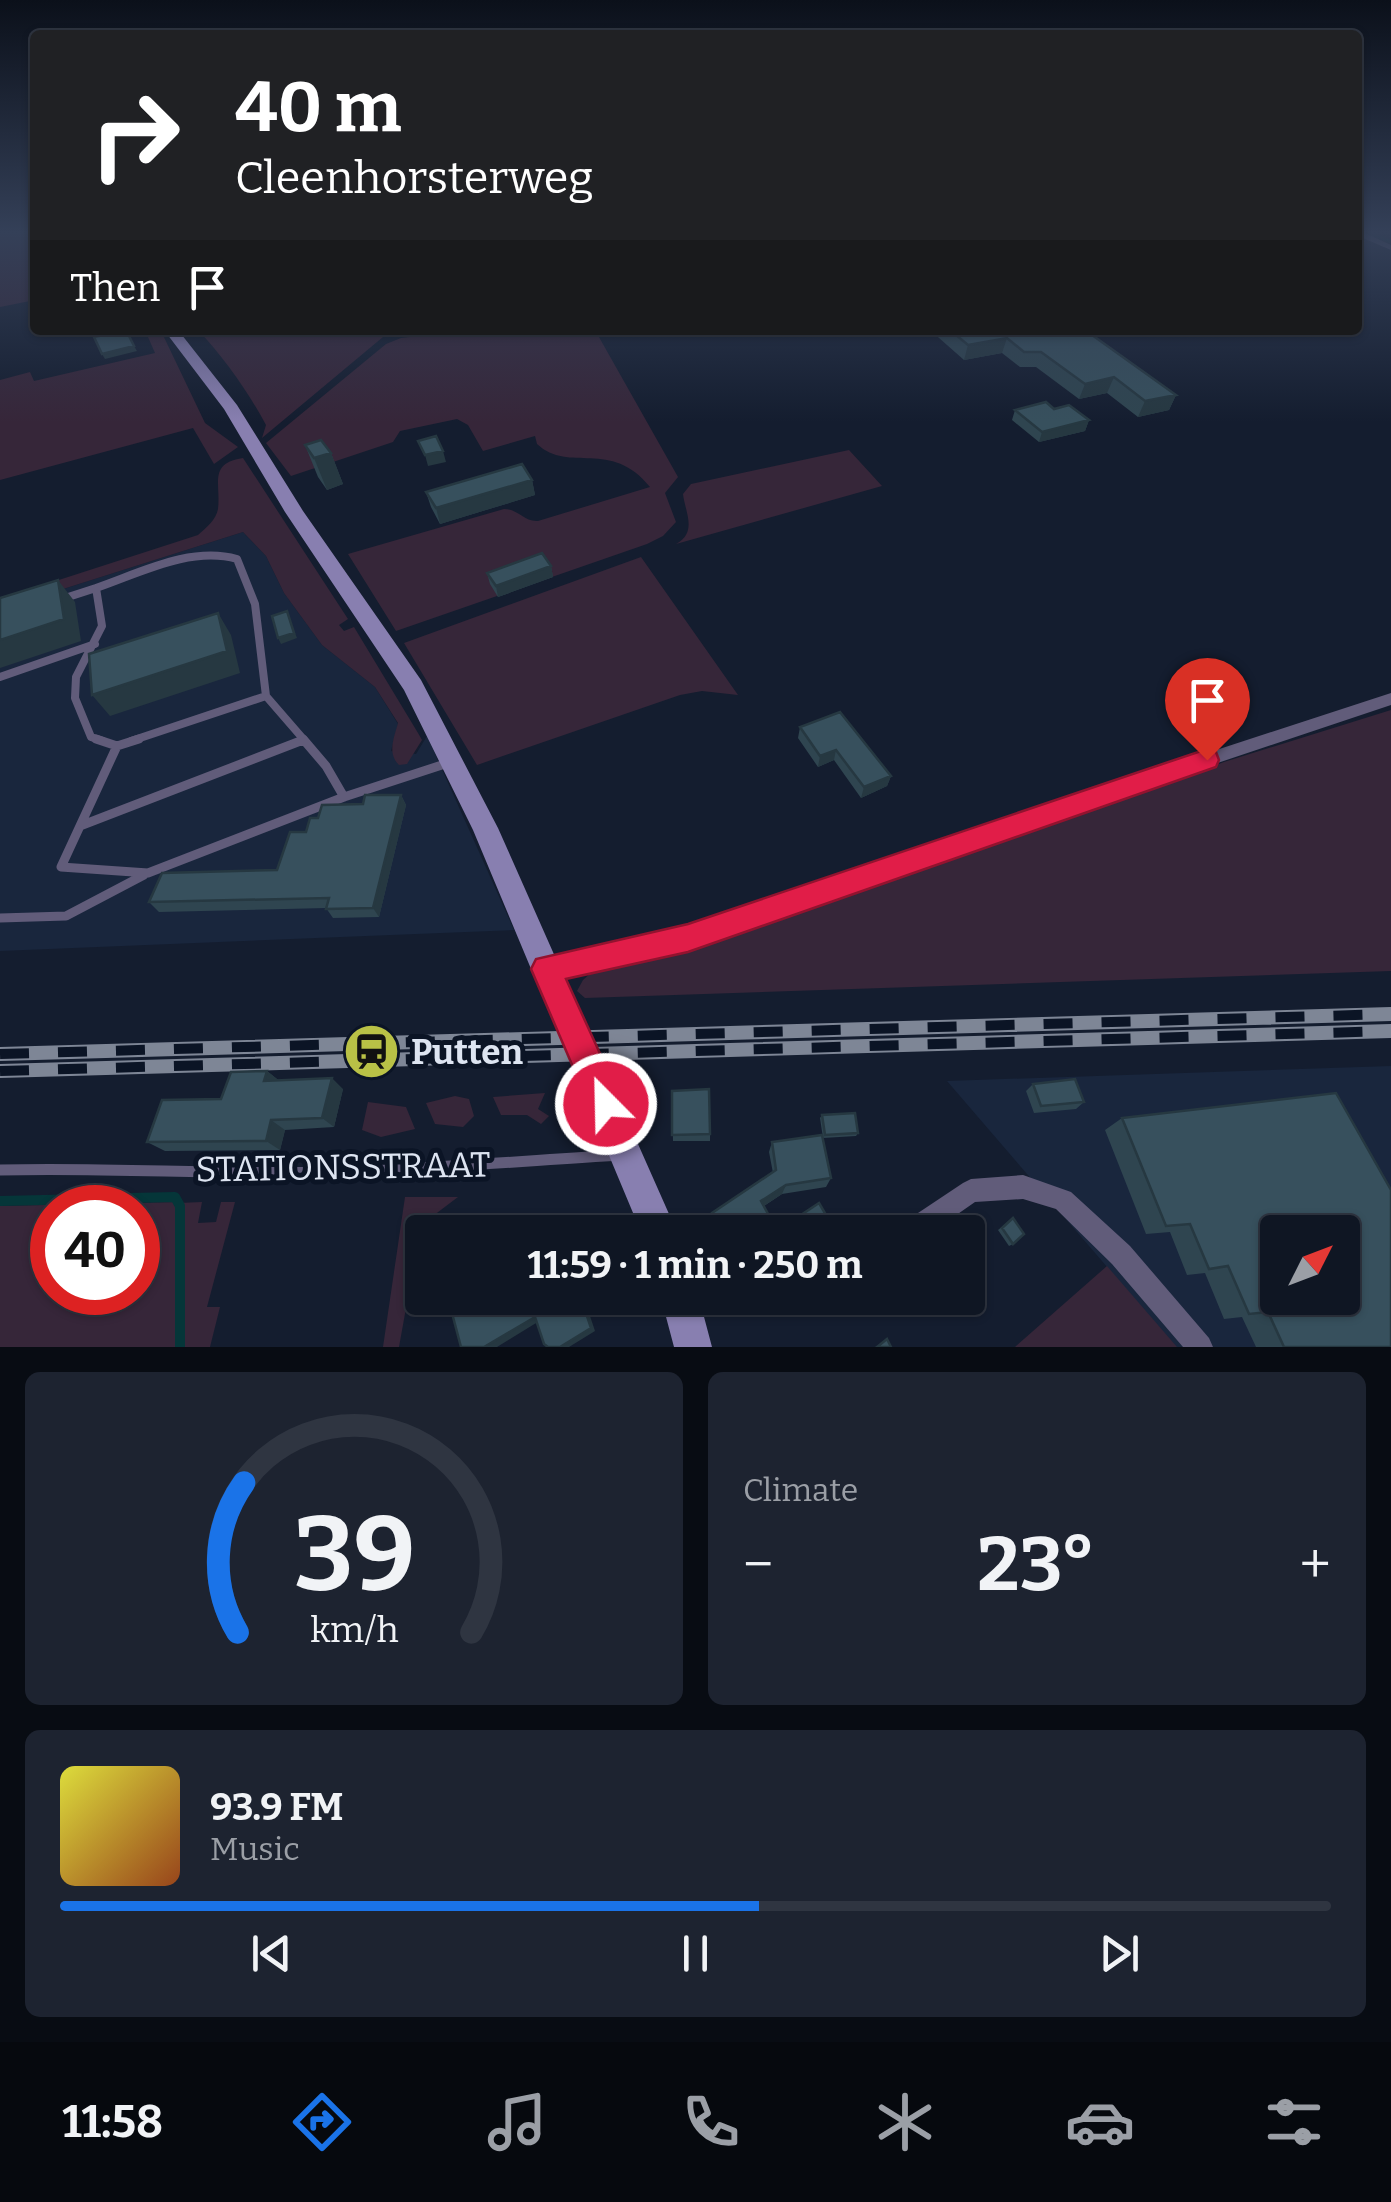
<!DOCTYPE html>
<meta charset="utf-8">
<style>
:root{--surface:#0f1623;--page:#1d2330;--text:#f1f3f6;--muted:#9b9fa6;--line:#2f3541;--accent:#1a73e8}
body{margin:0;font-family:Bitter,serif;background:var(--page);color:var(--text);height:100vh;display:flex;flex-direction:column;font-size:38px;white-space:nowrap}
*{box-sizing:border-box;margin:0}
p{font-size:32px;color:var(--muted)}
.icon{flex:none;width:55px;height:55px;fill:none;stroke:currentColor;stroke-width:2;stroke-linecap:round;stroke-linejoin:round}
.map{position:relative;height:1347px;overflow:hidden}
.drawer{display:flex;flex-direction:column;gap:25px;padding:25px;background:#080c13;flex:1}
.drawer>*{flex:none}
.guide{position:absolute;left:30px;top:30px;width:1332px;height:305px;border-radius:10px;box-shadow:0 2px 8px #0004,0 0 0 2px var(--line);background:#202124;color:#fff;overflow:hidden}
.needle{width:65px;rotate:48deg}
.buttons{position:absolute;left:1260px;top:1215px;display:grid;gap:20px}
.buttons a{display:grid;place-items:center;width:100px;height:100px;border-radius:10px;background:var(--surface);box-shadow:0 2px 8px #0004,0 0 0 2px var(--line);font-size:50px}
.speed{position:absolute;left:30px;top:1185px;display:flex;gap:20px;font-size:50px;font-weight:700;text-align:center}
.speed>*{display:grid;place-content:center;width:130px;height:130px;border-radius:50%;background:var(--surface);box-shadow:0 2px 8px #0004,0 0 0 2px var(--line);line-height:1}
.speed .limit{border:15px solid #d22;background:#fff;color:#111}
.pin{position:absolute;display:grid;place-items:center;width:85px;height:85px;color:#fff;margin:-102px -42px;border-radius:50% 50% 50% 0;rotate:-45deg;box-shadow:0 0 10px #0007}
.pin .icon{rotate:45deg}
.me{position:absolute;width:110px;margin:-55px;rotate:337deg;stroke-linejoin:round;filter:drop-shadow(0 0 8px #0008)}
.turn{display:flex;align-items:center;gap:35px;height:210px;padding:0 40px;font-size:45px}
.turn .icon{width:130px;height:130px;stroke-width:2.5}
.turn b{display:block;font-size:70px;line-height:85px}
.then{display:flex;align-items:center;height:95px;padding:0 40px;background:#0003;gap:20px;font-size:38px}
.big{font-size:75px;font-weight:700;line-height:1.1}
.drawer .card{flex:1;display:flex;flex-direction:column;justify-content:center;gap:15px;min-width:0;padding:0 35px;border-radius:15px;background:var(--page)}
.drawer .dial{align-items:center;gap:0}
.dial svg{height:260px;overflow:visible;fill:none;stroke:var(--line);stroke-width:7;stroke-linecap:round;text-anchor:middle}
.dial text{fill:var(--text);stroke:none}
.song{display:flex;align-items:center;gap:30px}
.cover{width:120px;height:120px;border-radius:15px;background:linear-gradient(135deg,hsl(60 70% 55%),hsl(20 70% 35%))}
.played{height:10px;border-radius:5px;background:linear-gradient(90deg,var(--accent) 55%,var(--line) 55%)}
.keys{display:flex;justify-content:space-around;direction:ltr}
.heat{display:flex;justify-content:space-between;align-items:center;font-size:55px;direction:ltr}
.drawer .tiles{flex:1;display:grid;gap:25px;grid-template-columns:1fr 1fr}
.card:last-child{grid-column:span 2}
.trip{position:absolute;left:405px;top:1215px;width:580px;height:100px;border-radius:10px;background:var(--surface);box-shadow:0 2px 8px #0004,0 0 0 2px var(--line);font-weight:700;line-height:100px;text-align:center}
.dock{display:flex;height:160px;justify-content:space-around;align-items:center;background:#06090e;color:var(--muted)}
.dock .icon{width:70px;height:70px}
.dock .current{color:var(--accent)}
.dock b{font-size:45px;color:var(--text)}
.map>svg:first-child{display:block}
</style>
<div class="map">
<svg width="1391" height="1347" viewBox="0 0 1391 1347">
<rect width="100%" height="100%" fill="#141d2f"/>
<path fill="#19263d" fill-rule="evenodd" d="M243 532 266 556 284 593 322 645 375 687 398 724 391 751 416 754 427 736 514 930 0 951V609Z
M1391 1066V1347H1176L947 1081ZM1278 1232H1342V1298H1278Z"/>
<path fill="#362639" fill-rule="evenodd" d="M0 233H35V300L0 307Z
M198 330H433L383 337 262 438 266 425C247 390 225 359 198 330Z
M471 330H595L678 477 665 493 676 522 663 536 647 544 396 631 348 554 504 509C518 509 524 522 538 521L650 487C611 438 569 474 537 444L535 436 483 451 468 425 457 419 400 431 393 442 291 476 266 443 386 344 401 338Z
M162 333 205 423 238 447 214 464 193 428 0 480V380L30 372 34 381 155 353 148 337Z
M849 450 882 486 676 544C698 532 685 512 683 494L691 484Z
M243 458 348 619 339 625 344 631 354 627 418 733 422 740 407 764 399 765C387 753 394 738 398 723L375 687 322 645 284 593 266 556 243 532 0 609V599L198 535C206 528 216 520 218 509 221 484 208 463 243 458Z
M641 557 738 695 702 691 680 695 477 765 404 643Z
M1391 710V971L585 998 577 991 583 980 593 971 722 936 1016 833 1112 804 1224 762Z
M545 1093 538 1109 549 1116 541 1124 527 1115H501L493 1097Z
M455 1096 469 1099 474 1116 463 1127 435 1124 426 1103Z
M368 1102 406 1107 415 1129 381 1137 362 1130Z
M405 1197H458L421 1225 399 1347H383Z
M176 1202 177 1347H0V1206ZM52 1208H138V1292H52Z
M202 1202 198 1223 216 1222 221 1202H235L207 1307H220L210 1347H179V1203Z
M1107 1266 1177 1347H1015Z"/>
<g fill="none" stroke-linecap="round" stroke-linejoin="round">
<path stroke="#053639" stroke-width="4" d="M1370 233 1389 241"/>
<path stroke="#053639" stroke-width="10" d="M0 1201 175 1197 180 1206V1347"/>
<path stroke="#615c7a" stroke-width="8" d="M62 599 96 588
M0 677 95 644
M103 741 91 737 75 698 76 677 102 626 96 588C140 573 190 546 237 559L255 604 266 696
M131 741 266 696 305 741"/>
<path stroke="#615c7a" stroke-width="9" d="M96 739 117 746
M139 739 117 746 61 867 148 873 344 797
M303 739 326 766 344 797
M344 797 448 763
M80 826 303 740
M0 918 66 916 144 875"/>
<path stroke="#615c7a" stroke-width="11" d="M0 1170C110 1167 219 1175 329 1172 426 1169 523 1161 620 1155"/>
<path fill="#615c7a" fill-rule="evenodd" d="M1358 233H1365L1391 245V250L1358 236Z
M1391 693V705L1098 803 688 947 546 979 539 976 536 969 539 962 546 959 688 929 1097 789Z
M1023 1175 1071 1192 1130 1246 1209 1338 1213 1347H1183L1112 1264 1056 1209 1023 1199 975 1202 932 1232H900L903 1223 963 1183 971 1179Z"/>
<path fill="#887fb0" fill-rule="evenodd" d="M164 330H178L237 405 303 511 421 680 498 828 677 1232H641L473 830 404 690 285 512 224 409Z
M661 1298H699L712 1347H674Z"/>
<defs>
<path id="rail" d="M0 1054 1391 1014
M0 1071 1391 1031"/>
</defs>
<use href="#rail" stroke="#7e8696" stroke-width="14"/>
<use href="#rail" stroke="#0b1425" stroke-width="10" stroke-dasharray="29" stroke-linecap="butt"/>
</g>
<path fill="#2f4550" d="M930 330H1085L1176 395 1169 410 1138 417 1107 393 1079 399 1036 367H1020L1002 353 964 360Z
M1054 409 1089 420 1085 431 1039 442 1012 420 1015 410Z
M305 445 331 453 343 484 327 490 318 477Z
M532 480 535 495 440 524 431 507 426 492Z
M551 566 553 577 498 597 490 584 487 573Z
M800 727 891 776 887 786 861 798 834 760 818 767 798 738Z
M401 795 406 805 379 917 333 918 326 908 159 912 149 902 277 870 318 818 363 804Z
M267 1071 278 1080 343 1089 334 1127 285 1130 280 1150 165 1151 147 1142Z
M1033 1084 1084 1102 1076 1109 1034 1113 1026 1091Z
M672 1091 710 1134V1141H673Z
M822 1115 858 1133 856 1136 823 1138 820 1118Z
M1122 1118 1391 1347H1256L1242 1317 1224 1319 1205 1273 1187 1275 1170 1232 1146 1234 1105 1130Z
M772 1142 831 1178 826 1187 782 1194 764 1206 778 1232H717L711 1221 712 1213 773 1173 769 1152Z
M1013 1218V1244L1009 1246 998 1230Z"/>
<path fill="#263841" d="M1007 338 1002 353 964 360 968 345Z
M134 346 137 351 105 359 102 354Z
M1114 377 1107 393 1079 399 1085 384Z
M1176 395 1169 410 1138 417 1145 401Z
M1089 420 1085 431 1039 442 1042 432Z
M443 451 446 462 428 466 425 455Z
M331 453 343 484 327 490 314 458Z
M532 480 535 495 440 524 436 508Z
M551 566 553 577 498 597 496 586Z
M58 580 75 602 81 641 0 668V640Z
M287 611 297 638 281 644 278 638Z
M218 613 231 635 240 673 110 716 92 695Z
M836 750 834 760 818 767 820 756Z
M891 776 887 786 861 798 864 787Z
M401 795 406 805 379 917 373 908Z
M267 1071 281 1082 264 1081Z
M332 1078 343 1089 334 1127 322 1118Z
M271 1120 285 1130 280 1150 266 1141Z
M786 1185 782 1194 759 1209 761 1201Z
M581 1298H584L595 1331 569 1347H560Z
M535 1317 541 1320 497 1347H484Z"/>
<path fill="#37505d" stroke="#263841" stroke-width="2.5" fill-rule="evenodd" d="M126 330 134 346 102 354 94 337Z
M950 330H1085L1176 395 1145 401 1114 377 1085 384 1041 352H1024L1007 338 968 345Z
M1046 402 1054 409 1069 405 1089 420 1042 432 1015 410Z
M436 436 443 451 425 455 418 441Z
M321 440 331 453 314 458 305 445Z
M522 464 532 480 436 508 426 492Z
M542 553 551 566 496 586 487 573Z
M58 580 64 619 0 640V598Z
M287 611 294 633 278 638 272 616Z
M218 613 227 651 92 695 89 654Z
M840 712 891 776 864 787 836 750 820 756 800 727Z
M365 795H401L373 908 326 909 329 898 149 902 162 873 277 870 290 832H306L310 818H318L322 805 363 804Z
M267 1071 264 1081 332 1078 322 1118 271 1120 266 1141 147 1142 162 1100 221 1099 231 1072Z
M1075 1079 1084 1102 1041 1106 1033 1084Z
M709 1089 710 1134 672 1135V1091Z
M1336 1093 1391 1190V1347H1284L1268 1312 1249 1314 1228 1266 1209 1269 1190 1224 1166 1226 1122 1118ZM1278 1232H1342V1298H1278Z
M855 1113 858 1133 825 1135 822 1115Z
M822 1135 831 1178 786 1185 761 1201 778 1232H721L712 1213 776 1170 772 1142Z
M819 1203 836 1232H790L786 1225Z
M1013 1218 1024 1234 1013 1244 1002 1228Z
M512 1222 516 1232H494Z
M557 1226 559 1232H546Z
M448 1298H581L591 1328 560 1347H548L544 1344 535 1317 484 1347H461Z
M887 1339 891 1347H877Z"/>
<linearGradient id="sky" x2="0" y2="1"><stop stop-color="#0b101a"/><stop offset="0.55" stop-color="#344058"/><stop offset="1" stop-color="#344058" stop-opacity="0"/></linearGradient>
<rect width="1391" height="422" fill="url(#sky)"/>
<path fill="#e11d48" stroke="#92132f" stroke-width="2.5" d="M1207 749 1216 752 1219 760 1216 767 688 952 566 979 623 1104 618 1116 606 1121 594 1116 531 969 536 959 688 924Z"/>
<defs>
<symbol id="station-disc" viewBox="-11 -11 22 22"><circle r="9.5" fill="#b9c146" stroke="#0b1425"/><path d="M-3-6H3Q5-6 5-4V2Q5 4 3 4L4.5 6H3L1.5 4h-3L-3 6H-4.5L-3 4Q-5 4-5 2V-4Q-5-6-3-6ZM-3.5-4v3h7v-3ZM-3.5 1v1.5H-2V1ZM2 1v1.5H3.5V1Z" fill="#111"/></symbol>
</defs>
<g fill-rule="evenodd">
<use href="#station-disc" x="340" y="1020" width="63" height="63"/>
</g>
<g text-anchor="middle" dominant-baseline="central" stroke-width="10" stroke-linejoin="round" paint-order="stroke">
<g font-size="35" font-weight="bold" fill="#dde4f1" stroke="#0b1425" text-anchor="start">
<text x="411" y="1052">Putten</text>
</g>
<g font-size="35" fill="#dde4f1" stroke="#0b1425">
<text transform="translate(343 1167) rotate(-1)">STATIONSSTRAAT</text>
</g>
</g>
</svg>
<div class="buttons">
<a><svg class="needle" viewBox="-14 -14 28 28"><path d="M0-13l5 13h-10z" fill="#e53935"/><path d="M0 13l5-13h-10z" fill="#9b9fa6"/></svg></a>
</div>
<div class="speed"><div class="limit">40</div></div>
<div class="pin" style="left:1207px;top:760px;background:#d93025"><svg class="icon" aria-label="arrive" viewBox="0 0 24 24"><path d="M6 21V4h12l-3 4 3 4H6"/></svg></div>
<svg class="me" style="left:606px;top:1104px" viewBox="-20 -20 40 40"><circle r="17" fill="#e11d48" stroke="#fff" stroke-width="3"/><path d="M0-11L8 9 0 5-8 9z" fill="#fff"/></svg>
<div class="trip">11:59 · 1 min · 250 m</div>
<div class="guide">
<div class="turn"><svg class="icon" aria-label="right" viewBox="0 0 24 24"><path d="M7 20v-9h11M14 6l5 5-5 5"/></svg><div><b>40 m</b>Cleenhorsterweg</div></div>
<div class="then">Then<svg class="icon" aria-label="arrive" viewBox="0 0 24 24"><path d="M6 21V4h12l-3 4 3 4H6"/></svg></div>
</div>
</div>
<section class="drawer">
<div class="tiles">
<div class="card dial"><svg viewBox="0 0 100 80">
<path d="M14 69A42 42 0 1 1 86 69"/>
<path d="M14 69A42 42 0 0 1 16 23" stroke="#1a73e8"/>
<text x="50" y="56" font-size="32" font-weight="700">39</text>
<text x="50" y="72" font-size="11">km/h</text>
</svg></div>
<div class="card"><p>Climate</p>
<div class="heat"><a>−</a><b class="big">23°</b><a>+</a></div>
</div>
<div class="card">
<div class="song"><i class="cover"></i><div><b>93.9 FM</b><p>Music</p></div></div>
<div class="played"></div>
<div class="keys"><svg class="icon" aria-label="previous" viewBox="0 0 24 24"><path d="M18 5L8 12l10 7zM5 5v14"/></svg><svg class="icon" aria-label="pause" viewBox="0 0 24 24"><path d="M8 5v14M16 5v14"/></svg><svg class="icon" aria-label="next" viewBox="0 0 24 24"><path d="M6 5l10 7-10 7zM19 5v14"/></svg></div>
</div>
</div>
</section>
<nav class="dock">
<b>11:58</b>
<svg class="icon current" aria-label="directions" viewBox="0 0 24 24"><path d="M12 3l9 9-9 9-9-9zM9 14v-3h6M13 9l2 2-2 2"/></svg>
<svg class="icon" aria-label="music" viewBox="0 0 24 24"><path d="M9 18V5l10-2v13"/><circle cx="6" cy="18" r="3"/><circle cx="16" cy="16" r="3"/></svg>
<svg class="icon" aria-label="phone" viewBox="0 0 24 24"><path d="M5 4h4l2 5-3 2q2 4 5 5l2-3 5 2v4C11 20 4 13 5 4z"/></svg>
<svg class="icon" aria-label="climate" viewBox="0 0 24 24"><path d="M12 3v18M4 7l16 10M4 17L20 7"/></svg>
<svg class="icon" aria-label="car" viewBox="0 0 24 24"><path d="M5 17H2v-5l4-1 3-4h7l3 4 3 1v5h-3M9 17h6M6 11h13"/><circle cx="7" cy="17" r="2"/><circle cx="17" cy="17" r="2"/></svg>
<svg class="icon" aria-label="filters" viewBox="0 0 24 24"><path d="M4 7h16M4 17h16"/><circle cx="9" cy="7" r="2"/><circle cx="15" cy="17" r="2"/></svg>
</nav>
